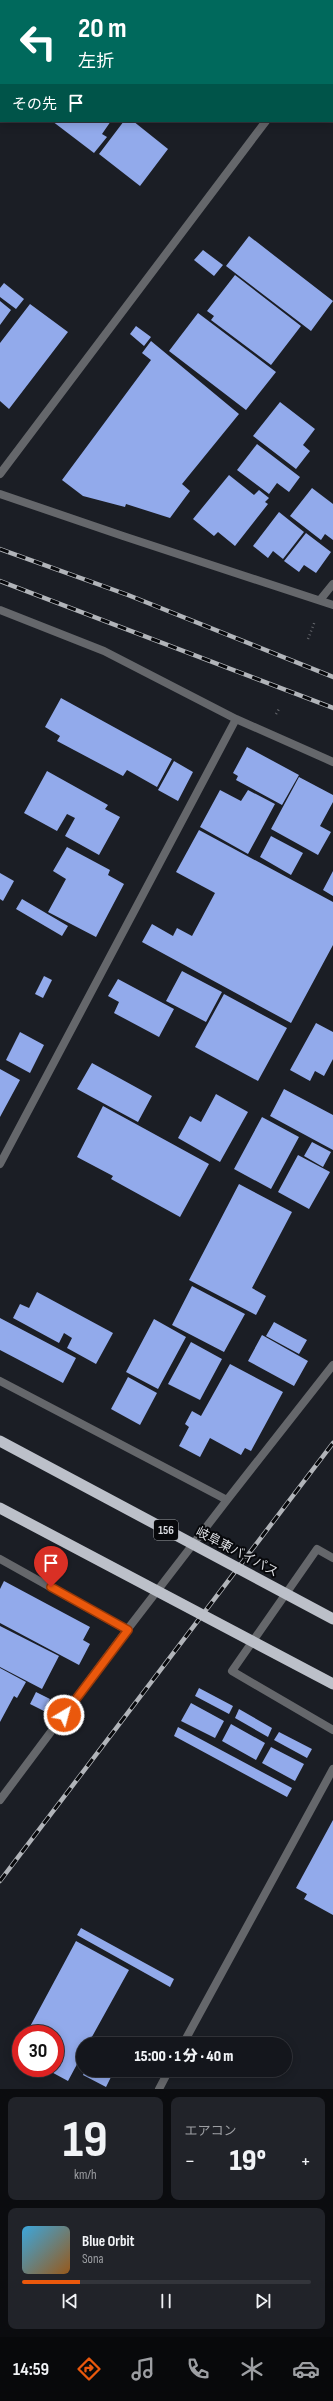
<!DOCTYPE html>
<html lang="ja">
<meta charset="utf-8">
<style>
:root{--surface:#14161c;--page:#212329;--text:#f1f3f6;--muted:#9d9fa3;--line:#33353b;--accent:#ea580c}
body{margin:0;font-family:"Sofia Sans Condensed","Noto Sans JP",sans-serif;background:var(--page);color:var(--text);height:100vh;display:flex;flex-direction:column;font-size:15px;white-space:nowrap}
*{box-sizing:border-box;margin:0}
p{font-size:13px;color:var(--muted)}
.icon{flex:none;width:22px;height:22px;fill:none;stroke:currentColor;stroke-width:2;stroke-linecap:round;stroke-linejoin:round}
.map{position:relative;height:2089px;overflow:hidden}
.side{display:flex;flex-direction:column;gap:8px;padding:8px;background:#0b0c0f;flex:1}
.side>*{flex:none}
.top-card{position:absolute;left:0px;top:0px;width:333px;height:122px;box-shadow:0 2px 10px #0003,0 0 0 1px var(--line);background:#00695c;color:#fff;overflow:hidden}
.speed{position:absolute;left:12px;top:2025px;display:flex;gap:8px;font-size:20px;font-weight:700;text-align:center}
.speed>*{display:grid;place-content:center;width:52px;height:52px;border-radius:50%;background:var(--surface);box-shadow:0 2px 10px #0003,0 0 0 1px var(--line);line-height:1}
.speed .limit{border:6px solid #d22;background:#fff;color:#111}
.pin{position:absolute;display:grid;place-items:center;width:34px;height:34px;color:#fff;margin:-41px -17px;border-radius:50% 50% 50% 0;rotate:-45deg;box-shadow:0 0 4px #0007}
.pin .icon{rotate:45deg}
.me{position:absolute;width:44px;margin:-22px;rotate:37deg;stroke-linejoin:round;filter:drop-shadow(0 0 3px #0008)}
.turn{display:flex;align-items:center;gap:14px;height:84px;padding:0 12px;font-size:18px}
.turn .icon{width:52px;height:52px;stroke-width:2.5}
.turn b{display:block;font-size:28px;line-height:34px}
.then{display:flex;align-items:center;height:38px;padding:0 12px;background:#0003;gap:8px;font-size:15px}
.big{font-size:30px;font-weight:800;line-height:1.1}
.side .card{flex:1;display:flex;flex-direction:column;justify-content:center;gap:6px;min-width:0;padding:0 14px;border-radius:8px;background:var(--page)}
.side .dial{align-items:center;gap:0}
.dial b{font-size:52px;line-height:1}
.song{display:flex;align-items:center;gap:12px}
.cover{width:48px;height:48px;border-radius:6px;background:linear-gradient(135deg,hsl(200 70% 55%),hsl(30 70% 35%))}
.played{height:4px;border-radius:2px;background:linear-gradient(90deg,var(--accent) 20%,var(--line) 20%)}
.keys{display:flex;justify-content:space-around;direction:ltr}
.heat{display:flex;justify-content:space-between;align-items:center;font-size:22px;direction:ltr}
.side .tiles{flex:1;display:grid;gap:8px;grid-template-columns:1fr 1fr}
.card:last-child{grid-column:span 2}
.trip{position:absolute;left:76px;top:2037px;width:216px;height:40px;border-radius:20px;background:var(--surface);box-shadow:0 2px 10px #0003,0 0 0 1px var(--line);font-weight:800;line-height:40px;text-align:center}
.tabs{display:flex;height:64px;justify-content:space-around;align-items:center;background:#08090b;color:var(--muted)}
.tabs .icon{width:28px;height:28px}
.tabs .active{color:var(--accent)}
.tabs b{font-size:18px;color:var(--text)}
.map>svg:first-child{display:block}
</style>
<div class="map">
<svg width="333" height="2089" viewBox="0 0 333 2089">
<rect width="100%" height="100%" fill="#1b1e25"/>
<path fill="#92aaeb" d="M52 121H111L102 134 107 137 94 153Z
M124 121H133L168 149 140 186 99 154Z
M249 236 333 301 311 331 226 266Z
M203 250 223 265 214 276 194 260Z
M235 275 301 326 271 365 211 320 214 316 207 311Z
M4 283 24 299 16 309 0 297V288Z
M0 301 11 310 0 325Z
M30 304 68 332 9 409 0 401V343Z
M198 313 276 372 246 410 169 351Z
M136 326 151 337 144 346 130 334Z
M151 341 239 414 182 484 190 491 170 518 126 504 125 507 83 496 62 480 151 360 142 353Z
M280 402 315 429 303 445 310 451 296 469 253 436Z
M257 444 300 477 289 492 277 483 269 494 237 470Z
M229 475 254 495 259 490 269 498 265 502 268 504 235 546 218 532 214 536 193 519Z
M312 488 333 504V540L325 534 321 540 290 516Z
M279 512 304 532 283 559 273 551 268 558 253 546Z
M306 533 331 552 316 573 304 565 299 572 284 561Z
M61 698 172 759 157 787 127 770 123 776 57 741 60 736 45 727Z
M247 747 299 775 282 805 236 780 238 776 233 773Z
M174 761 193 772 178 801 158 790Z
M47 771 108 805 105 809 120 817 99 855 65 836 75 818 67 814 57 831 24 813Z
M299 777 333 795V802L320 826 331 832 318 855 271 829Z
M220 790 241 801 248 790 275 804 248 854 200 827Z
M199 830 333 902V945L291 1023 142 942 152 924 173 936 177 928 192 936 215 893 176 872Z
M271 836 303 853 291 875 260 857Z
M67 847 110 870 108 875 124 884 96 937 48 912 66 879 53 871Z
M333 871V896L323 890Z
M0 873 14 881 3 901 0 899Z
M22 899 68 926 62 936 16 909Z
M182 971 222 992 206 1022 166 1001Z
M44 976 52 980 43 998 35 994Z
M118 979 174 1009 159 1037 114 1013 119 1002 108 996Z
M224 994 287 1028 258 1081 195 1047Z
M316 1023 333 1032V1059L324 1076 315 1071 310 1081 290 1070Z
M20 1032 44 1045 30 1073 6 1060Z
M92 1063 152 1096 138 1122 77 1089Z
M0 1069 20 1080 0 1117Z
M284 1089 333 1115V1150L270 1116Z
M216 1094 248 1112 220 1162 178 1138 190 1116 201 1122Z
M103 1106 209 1164 180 1217 111 1179 113 1176 77 1157Z
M262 1117 299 1137 271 1189 234 1169Z
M312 1142 331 1152 323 1167 304 1156Z
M298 1155 330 1172 309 1209 278 1192Z
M239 1184 292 1212 252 1288 266 1296 256 1315 189 1280Z
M192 1286 245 1314 224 1352 172 1325Z
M37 1292 113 1333 96 1364 67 1348 72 1338 64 1333 59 1343 13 1318 20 1304 29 1308Z
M0 1318 76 1358 63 1383 0 1350Z
M154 1319 186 1337 158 1389 126 1372Z
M274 1322 307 1340 299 1354 266 1336Z
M262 1335 308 1361 294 1386 248 1361Z
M191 1342 222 1359 200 1400 168 1384Z
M230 1364 283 1392 251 1451 245 1448 241 1455 210 1438 200 1457 179 1446 189 1427 185 1424 192 1411 201 1416Z
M128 1377 157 1393 140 1425 111 1409Z
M4 1581 90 1627 83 1640 90 1644 79 1665 0 1623V1589Z
M0 1626 59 1656 42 1689 0 1667Z
M0 1668 26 1682 17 1698 14 1696 0 1722Z
M199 1688 233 1706 229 1714 195 1696Z
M36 1692 50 1699 44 1711 30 1704Z
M191 1703 224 1721 215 1738 181 1721Z
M239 1709 272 1728 268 1737 235 1718Z
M231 1724 265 1743 256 1760 222 1741Z
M178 1727 292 1788 287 1797 174 1736Z
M279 1732 312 1749 307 1758 274 1740Z
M271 1747 304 1764 295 1781 262 1763Z
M333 1820V1915L304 1899 307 1894 296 1888Z
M81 1928 174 1979 170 1987 77 1935Z
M76 1941 129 1970 88 2044H83V2053L68 2081 44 2068H55V2034H26Z
M85 2070H97L111 2077 106 2087 83 2075Z"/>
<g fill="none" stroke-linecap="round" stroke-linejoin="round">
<path stroke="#63656b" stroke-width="2.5" stroke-dasharray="1 3" stroke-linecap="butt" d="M308 639 315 621
M276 714 279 709"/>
<path stroke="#65676b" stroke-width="8" d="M332 34 333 32
M0 474 266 121
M0 494 123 536 333 605
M320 600 333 584
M0 610 104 651 236 719 333 762
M0 1164 236 719
M0 1381 227 1500 127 1630 0 1559
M227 1500 333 1365
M333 1558 317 1549 232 1671 333 1730
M0 1800 127 1630
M183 2044 333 1769
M159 2089 169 2070"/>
<path stroke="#65676b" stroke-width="8" d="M15 1 16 0
M0 20 1 19"/>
<defs>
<path id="rail" d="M0 549 128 595 333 677
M0 581 333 708
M0 1881 333 1443"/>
</defs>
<use href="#rail" stroke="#b1b4b9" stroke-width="4.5"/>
<use href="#rail" stroke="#07080b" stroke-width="3" stroke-dasharray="9" stroke-linecap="butt"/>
<path stroke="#bcc0c9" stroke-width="11" d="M0 1441 333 1619
M0 1508 333 1684"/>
</g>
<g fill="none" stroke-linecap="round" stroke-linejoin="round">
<defs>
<path id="route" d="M51 1587 128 1630 64 1715"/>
</defs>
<use href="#route" stroke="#983908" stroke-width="10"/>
<use href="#route" stroke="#ea580c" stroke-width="7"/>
</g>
<g text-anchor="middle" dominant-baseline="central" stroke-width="4" stroke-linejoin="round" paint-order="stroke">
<rect fill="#07080b" stroke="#9a9ca0" stroke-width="1" x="154" y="1520" width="24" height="20" rx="3"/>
<g font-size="12" font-weight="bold" fill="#d9dbe0">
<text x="166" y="1530">156</text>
</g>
<g font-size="13" fill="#d9dbe0" stroke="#07080b">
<text transform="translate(237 1552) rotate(28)">岐阜東バイパス</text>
</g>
</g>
</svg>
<div class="speed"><div class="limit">30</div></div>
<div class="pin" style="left:51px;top:1587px;background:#d93025"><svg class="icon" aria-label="arrive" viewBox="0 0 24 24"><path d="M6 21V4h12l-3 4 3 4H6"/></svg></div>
<svg class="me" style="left:64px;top:1715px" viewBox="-20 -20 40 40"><circle r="17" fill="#ea580c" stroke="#fff" stroke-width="3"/><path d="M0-11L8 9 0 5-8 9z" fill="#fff"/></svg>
<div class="trip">15:00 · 1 分 · 40 m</div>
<div class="top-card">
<div class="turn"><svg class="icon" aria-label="left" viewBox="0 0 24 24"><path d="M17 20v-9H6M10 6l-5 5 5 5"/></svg><div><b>20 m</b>左折</div></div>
<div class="then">その先<svg class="icon" aria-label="arrive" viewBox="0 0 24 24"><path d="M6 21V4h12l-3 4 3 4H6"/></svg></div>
</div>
</div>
<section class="side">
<div class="tiles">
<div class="card dial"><b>19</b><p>km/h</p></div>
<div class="card"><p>エアコン</p>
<div class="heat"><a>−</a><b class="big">19°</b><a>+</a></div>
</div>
<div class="card">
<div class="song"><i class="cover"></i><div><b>Blue Orbit</b><p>Sona</p></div></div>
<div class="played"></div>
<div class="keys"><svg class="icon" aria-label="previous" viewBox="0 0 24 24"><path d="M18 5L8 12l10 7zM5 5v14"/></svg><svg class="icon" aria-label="pause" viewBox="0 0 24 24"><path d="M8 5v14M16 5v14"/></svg><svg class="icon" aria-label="next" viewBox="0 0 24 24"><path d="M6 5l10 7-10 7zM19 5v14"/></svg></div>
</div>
</div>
</section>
<nav class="tabs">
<b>14:59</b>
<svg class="icon active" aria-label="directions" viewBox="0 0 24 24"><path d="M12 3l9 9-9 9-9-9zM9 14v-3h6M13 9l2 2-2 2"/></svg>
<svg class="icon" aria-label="music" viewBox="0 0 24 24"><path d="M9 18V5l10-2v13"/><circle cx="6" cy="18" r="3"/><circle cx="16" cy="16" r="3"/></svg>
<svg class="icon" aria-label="phone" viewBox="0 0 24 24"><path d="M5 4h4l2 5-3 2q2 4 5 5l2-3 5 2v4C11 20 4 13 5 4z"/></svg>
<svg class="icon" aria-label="climate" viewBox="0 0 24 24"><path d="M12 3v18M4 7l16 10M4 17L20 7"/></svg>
<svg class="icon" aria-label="car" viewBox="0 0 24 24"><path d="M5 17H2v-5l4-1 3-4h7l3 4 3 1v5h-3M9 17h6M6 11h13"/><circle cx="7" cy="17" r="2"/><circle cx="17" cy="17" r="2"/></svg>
</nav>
